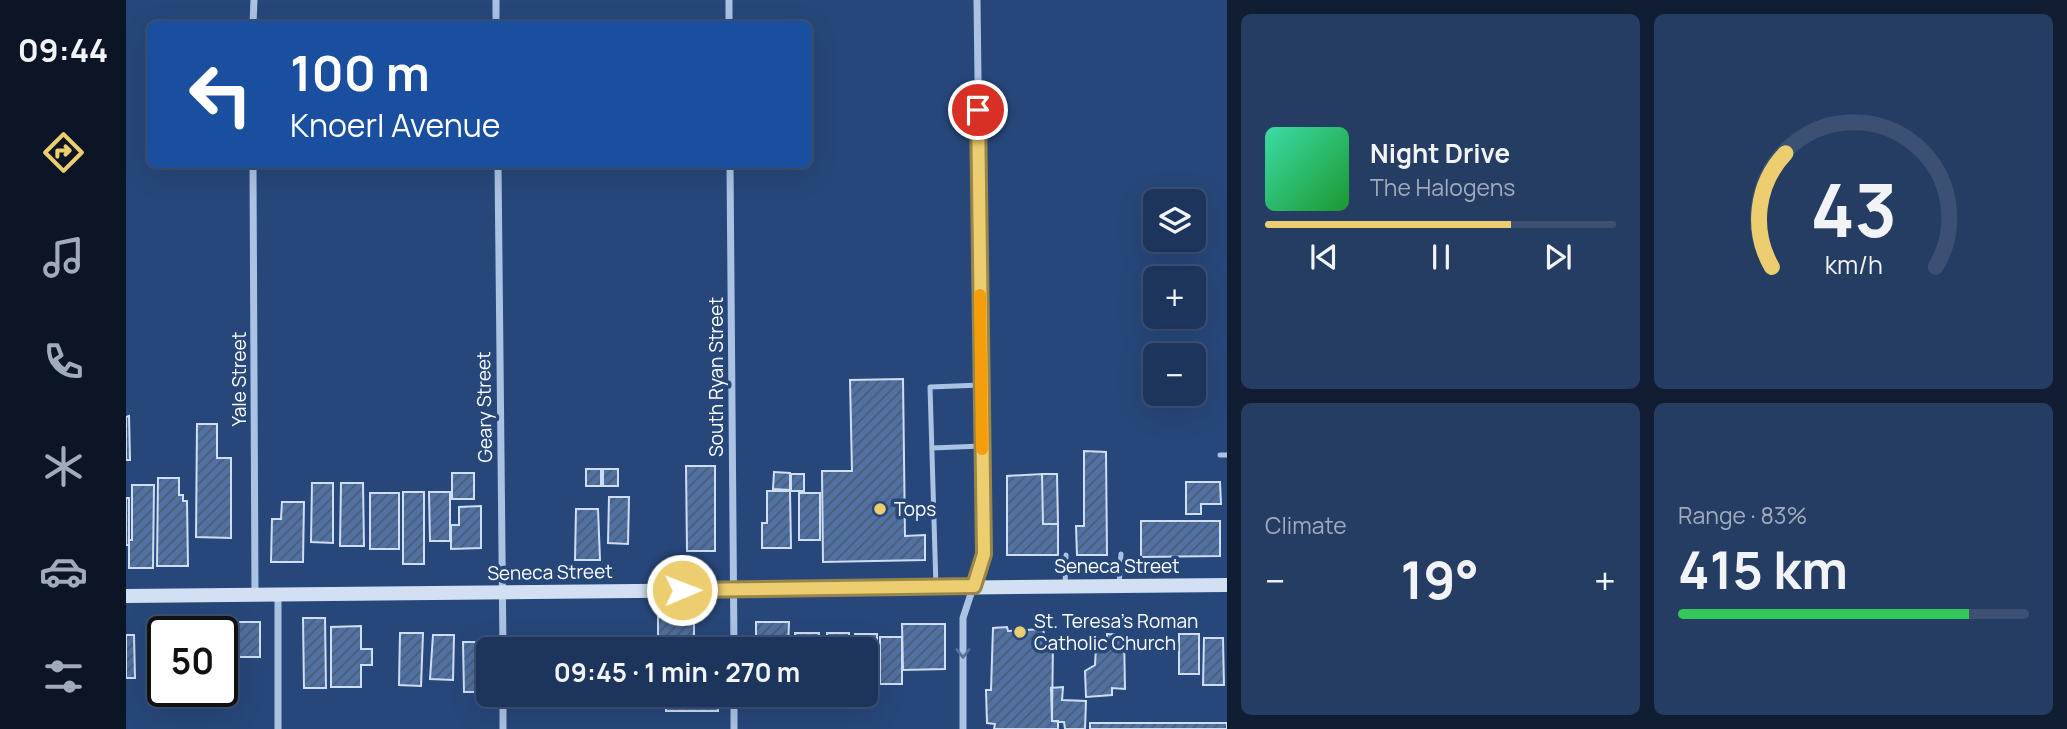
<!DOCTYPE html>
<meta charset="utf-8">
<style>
:root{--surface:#1d355c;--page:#253d62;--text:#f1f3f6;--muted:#a0abbb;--line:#3b5072;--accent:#ecce70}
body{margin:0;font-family:Manrope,sans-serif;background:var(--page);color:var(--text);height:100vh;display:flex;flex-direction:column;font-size:26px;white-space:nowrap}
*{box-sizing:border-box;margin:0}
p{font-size:23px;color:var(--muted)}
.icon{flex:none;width:38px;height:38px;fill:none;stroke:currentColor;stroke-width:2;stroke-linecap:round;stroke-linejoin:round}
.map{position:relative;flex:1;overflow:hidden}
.sheet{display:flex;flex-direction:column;gap:14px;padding:14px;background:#101d33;width:840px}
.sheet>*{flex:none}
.banner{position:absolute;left:21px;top:21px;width:665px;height:147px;border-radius:10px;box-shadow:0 7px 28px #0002,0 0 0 2px var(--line);background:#1a4fa0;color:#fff;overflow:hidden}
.fabs{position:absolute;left:1017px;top:189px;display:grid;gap:14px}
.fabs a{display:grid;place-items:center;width:63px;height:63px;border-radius:10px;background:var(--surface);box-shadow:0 7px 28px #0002,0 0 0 2px var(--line);font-size:35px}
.speed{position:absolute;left:21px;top:616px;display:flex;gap:14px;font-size:35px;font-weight:700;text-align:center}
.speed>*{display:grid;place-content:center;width:91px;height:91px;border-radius:50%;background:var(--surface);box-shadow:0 7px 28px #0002,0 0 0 2px var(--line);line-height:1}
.speed .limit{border:4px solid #111;border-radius:10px;background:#fff;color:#111}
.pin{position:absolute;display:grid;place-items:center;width:60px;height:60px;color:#fff;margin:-30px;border:4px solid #fff;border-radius:50%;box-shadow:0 2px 7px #0007}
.me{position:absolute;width:77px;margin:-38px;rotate:89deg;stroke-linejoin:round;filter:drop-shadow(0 0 5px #0008)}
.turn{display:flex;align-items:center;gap:24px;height:147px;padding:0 28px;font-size:32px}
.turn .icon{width:91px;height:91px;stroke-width:2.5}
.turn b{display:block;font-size:49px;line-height:60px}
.big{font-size:52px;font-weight:700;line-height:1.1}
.sheet .tile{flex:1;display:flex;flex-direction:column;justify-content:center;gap:10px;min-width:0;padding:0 24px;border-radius:10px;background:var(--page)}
.sheet .dial{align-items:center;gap:0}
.dial svg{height:182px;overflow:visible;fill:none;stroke:var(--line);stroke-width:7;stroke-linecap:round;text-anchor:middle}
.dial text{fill:var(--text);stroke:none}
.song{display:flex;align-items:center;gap:21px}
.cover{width:84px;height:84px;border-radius:10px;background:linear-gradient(135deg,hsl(160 70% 55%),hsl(130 70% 35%))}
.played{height:7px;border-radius:4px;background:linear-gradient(90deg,var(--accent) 70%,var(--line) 70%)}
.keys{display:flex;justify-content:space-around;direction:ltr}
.heat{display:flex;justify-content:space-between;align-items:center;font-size:38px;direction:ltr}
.charge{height:10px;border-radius:5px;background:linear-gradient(90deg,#34c759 83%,var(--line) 0)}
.sheet .tiles{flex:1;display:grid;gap:14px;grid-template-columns:repeat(2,1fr)}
.trip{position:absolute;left:350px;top:637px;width:402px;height:70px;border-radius:10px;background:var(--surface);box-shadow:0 7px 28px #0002,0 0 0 2px var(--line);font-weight:700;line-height:70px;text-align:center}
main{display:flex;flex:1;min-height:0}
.dock{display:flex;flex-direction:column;width:126px;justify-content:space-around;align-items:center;background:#0c1525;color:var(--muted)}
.dock .icon{width:49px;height:49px}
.dock .current{color:var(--accent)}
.dock b{font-size:32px;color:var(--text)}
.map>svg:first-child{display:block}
</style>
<main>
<nav class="dock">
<b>09:44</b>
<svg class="icon current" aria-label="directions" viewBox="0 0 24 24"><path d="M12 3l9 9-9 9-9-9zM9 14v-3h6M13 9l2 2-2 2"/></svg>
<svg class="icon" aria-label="music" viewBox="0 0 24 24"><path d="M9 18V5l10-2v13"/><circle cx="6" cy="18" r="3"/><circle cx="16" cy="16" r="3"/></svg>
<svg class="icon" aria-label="phone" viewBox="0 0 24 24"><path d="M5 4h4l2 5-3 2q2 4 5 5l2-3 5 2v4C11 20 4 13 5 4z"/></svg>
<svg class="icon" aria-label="climate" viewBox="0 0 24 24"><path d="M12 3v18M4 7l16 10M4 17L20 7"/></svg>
<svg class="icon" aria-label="car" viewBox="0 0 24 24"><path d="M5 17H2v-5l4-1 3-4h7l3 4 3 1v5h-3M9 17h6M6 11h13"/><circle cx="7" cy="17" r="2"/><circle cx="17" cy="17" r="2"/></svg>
<svg class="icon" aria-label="filters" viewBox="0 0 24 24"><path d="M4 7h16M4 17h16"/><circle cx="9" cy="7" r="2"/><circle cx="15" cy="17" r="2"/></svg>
</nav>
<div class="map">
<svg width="1101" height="729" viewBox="0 0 1101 729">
<defs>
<pattern id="building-hatch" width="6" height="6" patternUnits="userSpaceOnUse" patternTransform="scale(1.75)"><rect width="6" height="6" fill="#4f71a3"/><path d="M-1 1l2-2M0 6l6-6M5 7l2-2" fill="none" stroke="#4d5b6f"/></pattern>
</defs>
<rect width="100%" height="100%" fill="#27477a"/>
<path fill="url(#building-hatch)" stroke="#cdddf3" stroke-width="2" d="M777 379 779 536 799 535V560L697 562 696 471H726L724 380Z
M3 416 4 460H0V417Z
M71 424H91V458H105V538L70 537Z
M958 451 980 452 981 555H951L950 526H958Z
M560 466H589V551H561Z
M460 469H475V486H460Z
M477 469H492V486H477Z
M648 472 664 473V490L647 489Z
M326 473H348V499H326Z
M665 474H678V491H665Z
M916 474 917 524H932V555H881V476Z
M916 474H931L932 524H917Z
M32 478H53V495H57V501H61L62 566H31Z
M1060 482H1094L1095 504H1075V514H1060Z
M186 483H207V543L185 542Z
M215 483H237L238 546H214Z
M6 485H28L27 568H3V540H6Z
M641 491H664L665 548H636V523H641Z
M277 492H298V564H277Z
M303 492H324V541H304Z
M244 493H273V549H244Z
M673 493H694V540H673Z
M483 497H503L502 544 482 543Z
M0 498H3V545H0Z
M156 502H178L177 562H145L146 519H155Z
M355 506V548L325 549V525H333V507Z
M450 509H472L474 560H449Z
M1015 521H1094V556L1015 557Z
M532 617H568V649H532Z
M177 618H199L200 688H178Z
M44 622H134V657H96V632H44Z
M630 622H663L662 649H630Z
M776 624H819V669L777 670Z
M235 626V649H246V665H235V687H205V627Z
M881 627 882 631 917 629 919 639 927 640 926 721H932V729H868L869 724 861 723 860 690H865L867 628Z
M274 633H297L295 686 273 685Z
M669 633H693V649H670Z
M701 633H723V649H701Z
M729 634H751V686H740V649H729Z
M981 634 998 635 999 689 986 688V695L960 697 959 671 969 665 970 648 975 642 981 643Z
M1053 634H1073V674H1053Z
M0 635H8L9 678H0Z
M307 635H328L327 680 304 679Z
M754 637H776V684H754Z
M1078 638H1097L1098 685H1077Z
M23 640H37V689H20V652H22Z
M337 642H360V692H338Z
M419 646H487V649H419Z
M937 687 936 700 960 701 959 729H939L938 722 926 721 925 688Z
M419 695H498V704L455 705V700L419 701Z
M540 695H591L592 711H540Z
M964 723H1101V729H964Z"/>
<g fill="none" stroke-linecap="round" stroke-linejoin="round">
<path stroke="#aac2e4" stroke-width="5" d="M806 448 856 446
M1094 455H1101
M939 586 940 555
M993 586 995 554
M810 587 804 387 855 385"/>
<path stroke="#aac2e4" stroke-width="7" d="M370 0V24
M603 0V24
M127 24 128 0
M127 164 129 594
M372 164 377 649
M604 164 608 649
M152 595V729
M377 695V729
M608 695V729
M837 729V618L858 554 851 0"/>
<path stroke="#d3e0f4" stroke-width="14" d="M0 596 1101 585"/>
</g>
<defs><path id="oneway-chevron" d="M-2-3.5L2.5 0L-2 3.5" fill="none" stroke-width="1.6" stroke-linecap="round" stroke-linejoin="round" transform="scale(1.75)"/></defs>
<use stroke="#55729f" href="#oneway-chevron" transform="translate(837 653) rotate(90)"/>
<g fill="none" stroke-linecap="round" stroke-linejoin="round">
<defs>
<path id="route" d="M556 590 848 586 858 554 852 110"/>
</defs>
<use href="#route" stroke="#998649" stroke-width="18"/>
<use href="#route" stroke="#ecce70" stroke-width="12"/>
<path stroke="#f59e0b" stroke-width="12" d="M854 295 856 449"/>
</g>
<g fill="#ecce70" stroke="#27477a" stroke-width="2.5">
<circle cx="754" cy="509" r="7"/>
<circle cx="894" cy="632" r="7"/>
</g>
<g text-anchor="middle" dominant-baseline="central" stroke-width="7" stroke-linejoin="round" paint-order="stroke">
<g font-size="19" fill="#fff" stroke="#27477a">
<text transform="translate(590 377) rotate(-90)">South Ryan Street</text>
<text transform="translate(113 379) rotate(-90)">Yale Street</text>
<text transform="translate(358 407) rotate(-91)">Geary Street</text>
<text x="991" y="566">Seneca Street</text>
<text transform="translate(424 572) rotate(-1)">Seneca Street</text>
</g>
<g font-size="19" fill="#fff" stroke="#27477a" text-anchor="start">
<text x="768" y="509">Tops</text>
<text x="908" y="621">St. Teresa's Roman<tspan x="908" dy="22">Catholic Church</tspan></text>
</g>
</g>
</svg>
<div class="fabs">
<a><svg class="icon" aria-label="layers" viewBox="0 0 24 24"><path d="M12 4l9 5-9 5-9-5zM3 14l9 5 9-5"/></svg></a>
<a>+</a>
<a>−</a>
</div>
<div class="speed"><div class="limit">50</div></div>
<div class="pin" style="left:852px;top:110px;background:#d93025"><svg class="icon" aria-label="arrive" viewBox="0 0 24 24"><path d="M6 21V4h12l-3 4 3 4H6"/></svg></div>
<svg class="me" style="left:556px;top:590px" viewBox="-20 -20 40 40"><circle r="17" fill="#ecce70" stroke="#fff" stroke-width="3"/><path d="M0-11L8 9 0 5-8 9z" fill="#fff"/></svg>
<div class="trip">09:45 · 1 min · 270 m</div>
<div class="banner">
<div class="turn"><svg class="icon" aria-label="left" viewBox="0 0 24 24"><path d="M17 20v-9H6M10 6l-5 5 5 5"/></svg><div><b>100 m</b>Knoerl Avenue</div></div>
</div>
</div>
<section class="sheet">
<div class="tiles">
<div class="tile">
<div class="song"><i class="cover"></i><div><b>Night Drive</b><p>The Halogens</p></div></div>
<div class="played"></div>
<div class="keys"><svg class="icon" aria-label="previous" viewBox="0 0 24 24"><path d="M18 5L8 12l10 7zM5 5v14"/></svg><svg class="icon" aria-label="pause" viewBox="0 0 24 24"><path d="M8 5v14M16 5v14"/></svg><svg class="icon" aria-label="next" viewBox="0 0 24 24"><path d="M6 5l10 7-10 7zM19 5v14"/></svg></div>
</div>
<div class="tile dial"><svg viewBox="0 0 100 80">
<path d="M14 69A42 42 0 1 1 86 69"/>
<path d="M14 69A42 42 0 0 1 20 19" stroke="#ecce70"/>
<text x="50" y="56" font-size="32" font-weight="700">43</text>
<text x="50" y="72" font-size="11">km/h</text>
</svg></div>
<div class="tile"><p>Climate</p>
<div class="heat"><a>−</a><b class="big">19°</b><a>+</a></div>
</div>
<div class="tile"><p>Range · 83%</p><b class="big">415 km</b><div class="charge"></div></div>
</div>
</section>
</main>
